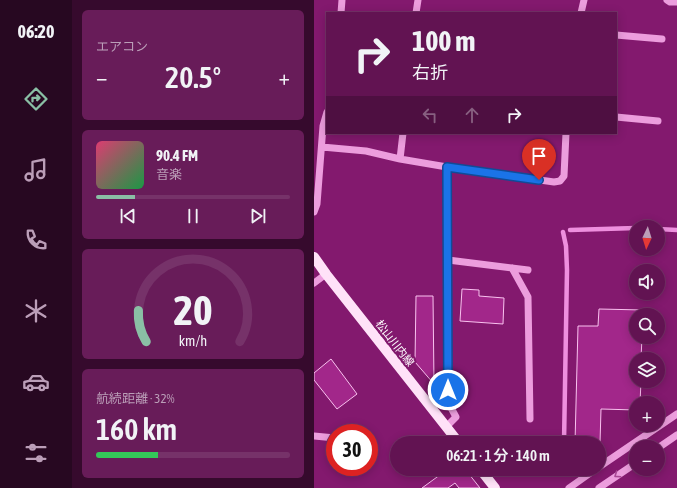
<!DOCTYPE html>
<html lang="ja">
<meta charset="utf-8">
<style>
:root{--surface:#621352;--page:#681c59;--text:#f1f3f6;--muted:#bb9eb8;--line:#763269;--accent:#8abfa5}
body{margin:0;font-family:"Asap Condensed","Noto Sans JP",sans-serif;background:var(--page);color:var(--text);height:100vh;display:flex;flex-direction:column;font-size:15px;white-space:nowrap}
*{box-sizing:border-box;margin:0}
p{font-size:13px;color:var(--muted)}
.icon{flex:none;width:22px;height:22px;fill:none;stroke:currentColor;stroke-width:2;stroke-linecap:round;stroke-linejoin:round}
.map{position:relative;flex:1;overflow:hidden}
.sheet{display:flex;flex-direction:column;gap:10px;padding:10px;background:#360a2d;width:242px}
.sheet>*{flex:none}
.hud{position:absolute;left:12px;top:12px;width:291px;height:122px;border-radius:0px;box-shadow:0 2px 10px #0003,0 0 0 1px var(--line);background:#621352;color:var(--text);overflow:hidden}
.needle{width:26px;rotate:184deg}
.controls{position:absolute;left:315px;top:220px;display:grid;gap:8px}
.controls a{display:grid;place-items:center;width:36px;height:36px;border-radius:50%;background:var(--surface);box-shadow:0 2px 10px #0003,0 0 0 1px var(--line);font-size:20px}
.speed{position:absolute;left:12px;top:424px;display:flex;gap:8px;font-size:20px;font-weight:700;text-align:center}
.speed>*{display:grid;place-content:center;width:52px;height:52px;border-radius:50%;background:var(--surface);box-shadow:0 2px 10px #0003,0 0 0 1px var(--line);line-height:1}
.speed .limit{border:6px solid #d22;background:#fff;color:#111}
.pin{position:absolute;display:grid;place-items:center;width:34px;height:34px;color:#fff;margin:-41px -17px;border-radius:50% 50% 50% 0;rotate:-45deg;box-shadow:0 0 4px #0007}
.pin .icon{rotate:45deg}
.me{position:absolute;width:44px;margin:-22px;rotate:0deg;stroke-linejoin:round;filter:drop-shadow(0 0 3px #0008)}
.turn{display:flex;align-items:center;gap:14px;height:84px;padding:0 20px;font-size:18px}
.turn .icon{width:52px;height:52px;stroke-width:2.5}
.turn b{display:block;font-size:28px;line-height:34px}
.lanes{display:flex;align-items:center;height:38px;padding:0 20px;background:#0003;justify-content:center;gap:20px;direction:ltr}
.lanes .off{opacity:.35}
.big{font-size:30px;font-weight:600;line-height:1.1}
.sheet .tile{flex:1;display:flex;flex-direction:column;justify-content:center;gap:6px;min-width:0;padding:0 14px;border-radius:6px;background:var(--page)}
.sheet .dial{align-items:center;gap:0}
.dial svg{height:104px;overflow:visible;fill:none;stroke:var(--line);stroke-width:7;stroke-linecap:round;text-anchor:middle}
.dial text{fill:var(--text);stroke:none}
.song{display:flex;align-items:center;gap:12px}
.cover{width:48px;height:48px;border-radius:6px;background:linear-gradient(135deg,hsl(340 70% 55%),hsl(140 70% 35%))}
.played{height:4px;border-radius:2px;background:linear-gradient(90deg,var(--accent) 20%,var(--line) 20%)}
.keys{display:flex;justify-content:space-around;direction:ltr}
.heat{display:flex;justify-content:space-between;align-items:center;font-size:22px;direction:ltr}
.charge{height:6px;border-radius:3px;background:linear-gradient(90deg,#34c759 32%,var(--line) 0)}
.trip{position:absolute;left:76px;top:436px;width:216px;height:40px;border-radius:20px;background:var(--surface);box-shadow:0 2px 10px #0003,0 0 0 1px var(--line);font-weight:600;line-height:40px;text-align:center}
main{display:flex;flex:1;min-height:0}
.tabs{display:flex;flex-direction:column;width:72px;justify-content:space-around;align-items:center;background:#270821;color:var(--muted)}
.tabs .icon{width:28px;height:28px}
.tabs .active{color:var(--accent)}
.tabs b{font-size:18px;color:var(--text)}
.map>svg:first-child{display:block}
</style>
<main>
<nav class="tabs">
<b>06:20</b>
<svg class="icon active" aria-label="directions" viewBox="0 0 24 24"><path d="M12 3l9 9-9 9-9-9zM9 14v-3h6M13 9l2 2-2 2"/></svg>
<svg class="icon" aria-label="music" viewBox="0 0 24 24"><path d="M9 18V5l10-2v13"/><circle cx="6" cy="18" r="3"/><circle cx="16" cy="16" r="3"/></svg>
<svg class="icon" aria-label="phone" viewBox="0 0 24 24"><path d="M5 4h4l2 5-3 2q2 4 5 5l2-3 5 2v4C11 20 4 13 5 4z"/></svg>
<svg class="icon" aria-label="climate" viewBox="0 0 24 24"><path d="M12 3v18M4 7l16 10M4 17L20 7"/></svg>
<svg class="icon" aria-label="car" viewBox="0 0 24 24"><path d="M5 17H2v-5l4-1 3-4h7l3 4 3 1v5h-3M9 17h6M6 11h13"/><circle cx="7" cy="17" r="2"/><circle cx="17" cy="17" r="2"/></svg>
<svg class="icon" aria-label="filters" viewBox="0 0 24 24"><path d="M4 7h16M4 17h16"/><circle cx="9" cy="7" r="2"/><circle cx="15" cy="17" r="2"/></svg>
</nav>
<section class="sheet">
<div class="tile"><p>エアコン</p>
<div class="heat"><a>−</a><b class="big">20.5°</b><a>+</a></div>
</div>
<div class="tile">
<div class="song"><i class="cover"></i><div><b>90.4 FM</b><p>音楽</p></div></div>
<div class="played"></div>
<div class="keys"><svg class="icon" aria-label="previous" viewBox="0 0 24 24"><path d="M18 5L8 12l10 7zM5 5v14"/></svg><svg class="icon" aria-label="pause" viewBox="0 0 24 24"><path d="M8 5v14M16 5v14"/></svg><svg class="icon" aria-label="next" viewBox="0 0 24 24"><path d="M6 5l10 7-10 7zM19 5v14"/></svg></div>
</div>
<div class="tile dial"><svg viewBox="0 0 100 80">
<path d="M14 69A42 42 0 1 1 86 69"/>
<path d="M14 69A42 42 0 0 1 8 45" stroke="#8abfa5"/>
<text x="50" y="56" font-size="32" font-weight="700">20</text>
<text x="50" y="72" font-size="11">km/h</text>
</svg></div>
<div class="tile"><p>航続距離 · 32%</p><b class="big">160 km</b><div class="charge"></div></div>
</section>
<div class="map">
<svg width="363" height="488" viewBox="0 0 363 488">
<rect width="100%" height="100%" fill="#83196e"/>
<g fill="none" stroke-linecap="round" stroke-linejoin="round">
<path stroke="#ee8fde" stroke-width="4.5" d="M344 229 363 230
M256 230 322 228
M249 232 252 246 253 270 250 443"/>
</g>
<path fill="#a2278a" stroke="#f9c2ef" d="M148 289 165 290V296L190 298 189 324 146 321Z
M102 296H119L120 384 101 362Z
M285 309 329 310 328 315H322V337H328L327 359H322V381H327L326 403H322V410L287 409 286 443H261L264 326H284Z
M17 359 43 394 23 409 0 380V373Z
M134 469H151L166 488H145L141 483 134 488H108Z"/>
<g fill="none" stroke-linecap="round" stroke-linejoin="round">
<path stroke="#ec9ddd" stroke-width="7" d="M353 0 356 2H363
M27 13 28 0
M102 13 104 0
M267 13 270 0
M302 35 348 39
M302 117 344 121
M8 147 52 151 86 159 89 133
M86 159 133 167 240 182 246 181 250 176 252 133
M0 212 3 204 9 126 13 112
M134 260 214 270
M198 268 214 297 216 419
M0 283 12 274
M132 427 142 417 135 404 133 167
M0 436 21 438
M344 448 363 435
M285 467 363 414
M255 488 282 469
M285 488 322 463"/>
<path stroke="#ffe2f8" stroke-width="10" d="M0 257 12 274 145 443
M166 469 181 488"/>
</g>
<defs><path id="oneway-chevron" d="M-2-3.5L2.5 0L-2 3.5" fill="none" stroke-width="1.6" stroke-linecap="round" stroke-linejoin="round"/></defs>
<use stroke="#a84795" href="#oneway-chevron" transform="translate(303 475) rotate(146)"/>
<g fill="none" stroke-linecap="round" stroke-linejoin="round">
<defs>
<path id="route" d="M134 390 133 167 225 180"/>
</defs>
<use href="#route" stroke="#114b97" stroke-width="10"/>
<use href="#route" stroke="#1a73e8" stroke-width="7"/>
</g>
<g text-anchor="middle" dominant-baseline="central" stroke-width="4" stroke-linejoin="round" paint-order="stroke">
<g font-size="11" fill="#fff" stroke="#83196e">
<text transform="translate(81 343) rotate(52)">松山川内線</text>
</g>
</g>
</svg>
<div class="controls">
<a><svg class="needle" viewBox="-14 -14 28 28"><path d="M0-13l5 13h-10z" fill="#e53935"/><path d="M0 13l5-13h-10z" fill="#bb9eb8"/></svg></a>
<a><svg class="icon" aria-label="sound" viewBox="0 0 24 24"><path d="M4 9h4l5-4v14l-5-4H4zM17 9q2 3 0 6"/></svg></a>
<a><svg class="icon" aria-label="search" viewBox="0 0 24 24"><circle cx="10" cy="10" r="6"/><path d="M15 15l6 6"/></svg></a>
<a><svg class="icon" aria-label="layers" viewBox="0 0 24 24"><path d="M12 4l9 5-9 5-9-5zM3 14l9 5 9-5"/></svg></a>
<a>+</a>
<a>−</a>
</div>
<div class="speed"><div class="limit">30</div></div>
<div class="pin" style="left:225px;top:180px;background:#d93025"><svg class="icon" aria-label="arrive" viewBox="0 0 24 24"><path d="M6 21V4h12l-3 4 3 4H6"/></svg></div>
<svg class="me" style="left:134px;top:390px" viewBox="-20 -20 40 40"><circle r="17" fill="#1a73e8" stroke="#fff" stroke-width="3"/><path d="M0-11L8 9 0 5-8 9z" fill="#fff"/></svg>
<div class="trip">06:21 · 1 分 · 140 m</div>
<div class="hud">
<div class="turn"><svg class="icon" aria-label="right" viewBox="0 0 24 24"><path d="M7 20v-9h11M14 6l5 5-5 5"/></svg><div><b>100 m</b>右折</div></div>
<div class="lanes"><svg class="icon off" aria-label="left" viewBox="0 0 24 24"><path d="M17 20v-9H6M10 6l-5 5 5 5"/></svg><svg class="icon off" aria-label="ahead" viewBox="0 0 24 24"><path d="M12 20V5M6 11l6-6 6 6"/></svg><svg class="icon" aria-label="right" viewBox="0 0 24 24"><path d="M7 20v-9h11M14 6l5 5-5 5"/></svg></div>
</div>
</div>
</main>
